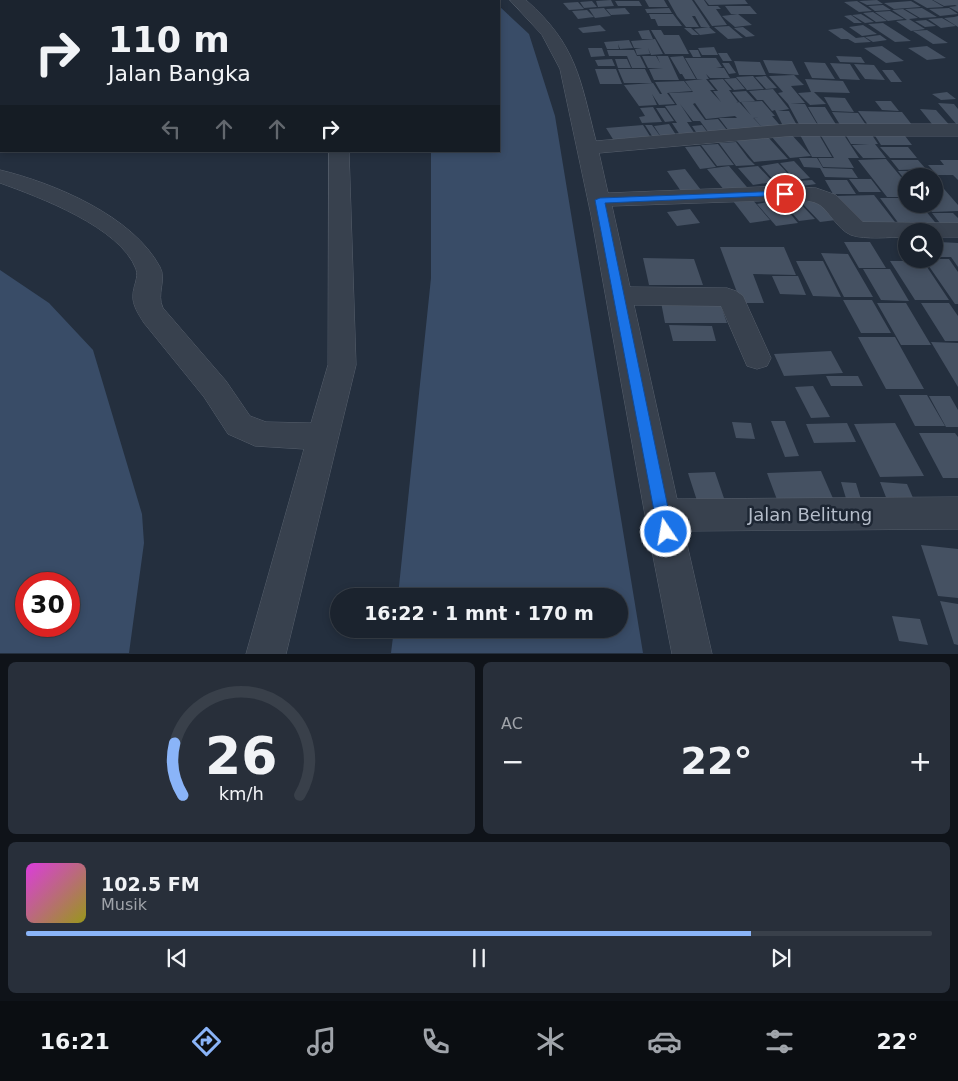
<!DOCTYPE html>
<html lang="id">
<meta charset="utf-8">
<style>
:root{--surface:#1b232e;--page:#282f3a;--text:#f1f3f6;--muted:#a0a4aa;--line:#39404a;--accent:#8ab4f8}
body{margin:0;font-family:"DejaVu Sans",sans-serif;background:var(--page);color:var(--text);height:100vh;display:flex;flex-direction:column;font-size:19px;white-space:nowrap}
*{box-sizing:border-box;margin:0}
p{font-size:16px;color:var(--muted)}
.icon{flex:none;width:28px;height:28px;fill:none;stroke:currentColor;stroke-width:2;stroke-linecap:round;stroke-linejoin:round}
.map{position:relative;height:654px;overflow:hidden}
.details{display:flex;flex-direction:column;gap:8px;padding:8px;background:#0f1319;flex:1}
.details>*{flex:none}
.guide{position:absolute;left:0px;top:0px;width:500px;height:152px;box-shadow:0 2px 8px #0003,0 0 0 1px var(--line);background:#1b232e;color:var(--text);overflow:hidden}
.tools{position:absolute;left:898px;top:168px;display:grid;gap:10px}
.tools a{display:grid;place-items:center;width:45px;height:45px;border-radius:50%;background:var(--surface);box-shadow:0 2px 8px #0003,0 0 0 1px var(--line);font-size:25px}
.speed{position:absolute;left:15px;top:572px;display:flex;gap:10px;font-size:25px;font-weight:700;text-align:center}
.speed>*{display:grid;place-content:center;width:65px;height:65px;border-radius:50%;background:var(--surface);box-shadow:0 2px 8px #0003,0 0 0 1px var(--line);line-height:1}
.speed .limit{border:8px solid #d22;background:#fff;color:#111}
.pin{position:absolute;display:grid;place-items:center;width:42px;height:42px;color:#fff;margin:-21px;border:2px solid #fff;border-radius:50%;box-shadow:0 1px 5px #0007}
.me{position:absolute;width:55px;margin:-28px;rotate:348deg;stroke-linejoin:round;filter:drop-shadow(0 0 4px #0008)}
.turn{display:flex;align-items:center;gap:18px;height:105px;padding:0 25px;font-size:22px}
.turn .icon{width:65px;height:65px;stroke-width:2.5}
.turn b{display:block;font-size:35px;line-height:42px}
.lanes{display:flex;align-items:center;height:48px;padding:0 25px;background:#0003;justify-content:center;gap:25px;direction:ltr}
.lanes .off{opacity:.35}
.big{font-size:38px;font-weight:700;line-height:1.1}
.details .widget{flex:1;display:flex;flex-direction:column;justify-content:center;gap:8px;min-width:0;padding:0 18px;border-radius:8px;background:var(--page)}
.details .dial{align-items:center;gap:0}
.dial svg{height:130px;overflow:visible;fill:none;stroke:var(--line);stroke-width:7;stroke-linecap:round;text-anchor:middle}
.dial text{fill:var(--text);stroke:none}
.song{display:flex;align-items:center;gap:15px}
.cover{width:60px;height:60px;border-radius:8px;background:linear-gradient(135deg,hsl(300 70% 55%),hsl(60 70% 35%))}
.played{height:5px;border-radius:2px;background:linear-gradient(90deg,var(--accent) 80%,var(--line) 80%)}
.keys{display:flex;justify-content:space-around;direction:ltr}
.heat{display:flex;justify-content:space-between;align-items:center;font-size:28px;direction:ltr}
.details .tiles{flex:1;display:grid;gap:8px;grid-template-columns:1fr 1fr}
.widget:last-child{grid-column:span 2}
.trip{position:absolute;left:330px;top:588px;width:298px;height:50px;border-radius:25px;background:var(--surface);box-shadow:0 2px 8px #0003,0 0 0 1px var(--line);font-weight:700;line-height:50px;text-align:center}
.tab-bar{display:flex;height:80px;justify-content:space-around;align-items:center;background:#0b0e12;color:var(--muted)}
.tab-bar .icon{width:35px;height:35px}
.tab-bar .on{color:var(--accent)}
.tab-bar b{font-size:22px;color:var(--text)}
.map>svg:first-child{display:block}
</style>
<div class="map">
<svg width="958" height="654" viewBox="0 0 958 654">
<rect width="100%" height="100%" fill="#242f3e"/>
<path fill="#394c67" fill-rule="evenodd" d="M499 6 529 34 555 116 643 653H391L394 629H619V596H398L431 278V151H499Z
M0 270 49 303 93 350 142 514 144 543 129 653H0ZM26 584H69V626H26Z"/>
<path fill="#455162" d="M611 0 614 6 598 7 596 1Z
M645 0H664L668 7H649Z
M668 0H692L710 27H701L695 16H692L699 27H686L677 16Z
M694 0H704L708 6H718L721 9H716L727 25 712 26Z
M705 0H745L748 4 709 5Z
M877 0 883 4 867 5 859 1Z
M913 0H932L944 7 927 8Z
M933 0H958V12L949 7 957 6 955 5 944 6Z
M592 1 597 7 584 8 580 2Z
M615 1H639L642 6H618Z
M857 1 872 11 859 12 844 2Z
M911 1 921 7 894 9 884 3Z
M578 2 584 9 569 10 563 3Z
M883 5 891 10 875 11 868 6Z
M725 6H750L757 14H731Z
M604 8 611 16 595 18 589 9Z
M625 8 630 14 611 15 606 9Z
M669 8 672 13H647L645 9Z
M922 8 937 17 920 18 905 9Z
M949 8 958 14 940 16 929 9Z
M903 9 918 18 909 19 925 29 911 31 896 21 907 20 892 10Z
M587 10 594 17 578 19 572 11Z
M890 11 904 19 888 21 875 12Z
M873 12 887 21 876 22 863 13Z
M649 14H673L682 26H658L655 19H651Z
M738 14 752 25 735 27 722 16Z
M861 14 874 22 865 23 852 15Z
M851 15 862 23H854L844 16Z
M958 16V27L944 18 954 17Z
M942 18 956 26 941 28 928 19Z
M926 20 936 26 925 27 915 21Z
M883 23 911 41 895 42 868 24Z
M600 25 606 31 583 33 578 28Z
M863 25 877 34 862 36 849 27Z
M729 26 743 38 728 39 714 27Z
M709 27 716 33 700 35 694 29Z
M743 27 755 36 746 37 734 28Z
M684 28H691L699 35H692Z
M842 28 856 38 864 37 871 42 855 43 848 39H841L828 30Z
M649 30 653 39H642L638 31Z
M651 30H661L664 35H679L689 54H665Z
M927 30 948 43 933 44 913 31Z
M880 35 887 40 873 42 865 37Z
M655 39 663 54 651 55 648 48 650 54 637 55 635 49 642 48H634L631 41Z
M629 40 633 48 620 49 618 44 619 49H607L604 42Z
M882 46 904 61 886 63 864 48Z
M927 46 946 58 927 60 908 48Z
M714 47 718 55H702L698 48Z
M588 48H602L605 56 591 57Z
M607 50H634L637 56H640L646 68H632L627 56H609Z
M689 50H698L701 57H693Z
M718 53H727L732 61H723Z
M642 56H656L660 63 657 56H668L679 80H654L649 69 663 68H648Z
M683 56 696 79H685L682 74H680L670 57Z
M836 56 861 57 865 63 840 62Z
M685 58H716L722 67 716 68H724L730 78H710L706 74 709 79H706L715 90H710L721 102 713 91H718L709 80 723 79 732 90H729L738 102 736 103 739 102 766 132 732 135 719 118H737L735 116 706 119 695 103 693 104 705 120 718 119 731 135 712 137 700 121H693L680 104 692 122H687L697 137 682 138 672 123H677L665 106 677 105 669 93 693 92 685 81 703 79H697Z
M612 59 615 66H598L595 60Z
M615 59H627L631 68H618Z
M763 60 792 61 799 75 769 73Z
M734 61 760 62 766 75H739Z
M804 62 825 63 835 79 812 78Z
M722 63H729L736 73 729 74Z
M830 63 850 64 860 80 840 79Z
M854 64 874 65 885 80 865 79Z
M595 69H616L622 84H600Z
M618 69H645L652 83H624Z
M882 70H893L902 82H891Z
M794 75 804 85 791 86 805 103 790 104H805L820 129 801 128 788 104 778 93 783 92 769 76Z
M753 76 764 89 747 90 736 77Z
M766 76 777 88 766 89 755 77Z
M736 78 745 89 734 90 724 79Z
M805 79 843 81 850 93 814 92 826 104 810 105 798 93 811 92Z
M684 81 692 91 667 93 675 104 659 105 652 94 657 105 639 106 624 85 653 83 660 94H662L655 82Z
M773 89 789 109 778 111H789L799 129 784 128 775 110 772 111 763 100H757L749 91Z
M746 91 755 101 740 102 732 92Z
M947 92 956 99 941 100 932 94Z
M824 97 845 98 854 112 832 111Z
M762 101 775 116H772L784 130 766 132 754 118 760 117 753 118 741 102Z
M875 101H891L899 111 882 110Z
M938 103 954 104 958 109V126Z
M653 107 662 122 642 123 639 117 645 116 640 108Z
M808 107H825L837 126H819Z
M656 108H665L674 121 665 122Z
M920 109 936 110 953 129H936Z
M858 111 902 112 916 130 871 129Z
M832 112 858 113 868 128H842Z
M669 124 678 138 663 140 654 126Z
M643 125 653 141 616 144 606 128Z
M645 125H652L660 136H652Z
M702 125 711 137 700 138 692 126Z
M872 131 902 132 912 145H881Z
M844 132H870L878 144H875L886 158H863L852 145 869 144H851Z
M799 133H818L832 157H812Z
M791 134 811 156 790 158 771 136Z
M820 134 844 135 859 158H848L854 168 823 167 818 158H834Z
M768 137 788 159 754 162 736 140Z
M736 142 748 158 755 165 736 166 719 143Z
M718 144 734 165 717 166 701 145Z
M700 146 716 167 700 169 685 147Z
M880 147H908L917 158H890Z
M799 158H817L823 168 852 169 858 178 825 177 820 168 804 167Z
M886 159 906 183V197H887L858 160Z
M891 160H918L926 169 899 170Z
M940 160H958V180L953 175H937L928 165H944Z
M794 161 810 178 795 180 780 163Z
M778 163 794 180 776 183 761 166Z
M729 166 752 193 729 196 707 169Z
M758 166 773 182 753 185 738 168Z
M685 169 704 194 685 197 667 171Z
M898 171H929L938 181H934V176H906V181Z
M849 179H871L881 192H859Z
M812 180 816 184 802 186 797 181Z
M825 180H847L856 194H833Z
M934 182H938L958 205V211L932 212 925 204H934Z
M874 195 895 222 853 223 835 196Z
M751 198 770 220 750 223 733 201Z
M795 198 815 219 799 221 781 200Z
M880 198H906V204H920L939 227 902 228Z
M824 199 844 219 820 222 801 202Z
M779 200 798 223 776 226 757 204Z
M690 209 700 223 677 226 667 212Z
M932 213H953L958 218V226L943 227Z
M934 240H937L939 242 958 243V267L951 257H934Z
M844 242H870L886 268H859Z
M720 247H784L796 275 753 274 764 303H741Z
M821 253 848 254 873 297H844Z
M643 258 694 259 703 285H649Z
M924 259H949L958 272V304H955Z
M796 261H823L841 297 813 296Z
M890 261H923L949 300H915Z
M863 269H890L909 301 881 300Z
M772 276H798L806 295 780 294Z
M843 300H872L891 333H861Z
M661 302 720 303 727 323H665Z
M877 303H906L931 345H901Z
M921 303H949L958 316V341H945Z
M669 325 712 326 716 341H673Z
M858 337H895L924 389H886Z
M931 342 958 343V387Z
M831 351 843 373 784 376 774 354Z
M826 376H858L863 386H831Z
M813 386 830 417 811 418 795 387Z
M899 395H927L945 426H915Z
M929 396H950L958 410V427H946Z
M771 421H785L799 456 785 457Z
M732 422 751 423 755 439 736 438Z
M847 423 856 442 814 443 806 424Z
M895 423 924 476 880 477 854 424Z
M919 433H955L958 437V478H943Z
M821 471 835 503 779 505 767 473Z
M715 472 727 507 700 510 688 473Z
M841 482 856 483 863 506 848 505Z
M880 482 907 484 917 507 889 505Z
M921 545 958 549V598L938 596Z
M940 601 958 604V645L954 644Z
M892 616 920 619 928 645 899 641Z"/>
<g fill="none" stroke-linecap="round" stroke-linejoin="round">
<defs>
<path id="minor" d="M298 0H313V1H299Z
M510 0H526C577 45 580 79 596 141L790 124H958V136H790L599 153 608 193 785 186 816 188 836 195 863 222 958 223V237H934V231H906V237C891 237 865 240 851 235 837 229 831 213 820 205 811 199 795 200 785 200L612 206 630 287 727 288 736 291 743 296 771 358 767 366 757 369 747 366 721 306 634 305 677 499 958 497V529L684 531 712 654H672L645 515 591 215 560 69 542 35Z
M329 151H349L356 365 286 654H246L304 449 255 446 228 434 204 397 144 323C139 315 132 305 133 295 133 286 139 278 136 269 120 227 39 197 0 183V170C54 183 133 216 160 267 167 280 156 294 163 308L226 381 250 416 266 422 311 423 328 365Z"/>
</defs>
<use href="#minor" stroke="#565f6c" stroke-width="1"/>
<use href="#minor" fill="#38414e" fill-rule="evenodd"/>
</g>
<path fill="#1a73e8" stroke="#114b97" d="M785 191 790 194 789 195 605 203 673 532 671 537 666 539 661 537 658 532 595 200 600 198Z"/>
<g text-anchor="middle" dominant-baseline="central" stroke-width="5" stroke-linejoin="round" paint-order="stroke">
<g font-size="18" fill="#b4bcc9" stroke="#1d2633">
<text x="810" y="514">Jalan Belitung</text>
</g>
</g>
</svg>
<div class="tools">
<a><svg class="icon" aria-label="sound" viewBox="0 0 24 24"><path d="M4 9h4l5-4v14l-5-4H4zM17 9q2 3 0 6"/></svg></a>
<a><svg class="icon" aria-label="search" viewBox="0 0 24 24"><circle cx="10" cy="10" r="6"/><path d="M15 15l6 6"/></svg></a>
</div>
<div class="speed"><div class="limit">30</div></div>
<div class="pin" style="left:785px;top:194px;background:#d93025"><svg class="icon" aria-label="arrive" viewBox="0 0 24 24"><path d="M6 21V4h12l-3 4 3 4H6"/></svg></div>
<svg class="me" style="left:666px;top:532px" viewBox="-20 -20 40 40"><circle r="17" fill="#1a73e8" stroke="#fff" stroke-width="3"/><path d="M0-11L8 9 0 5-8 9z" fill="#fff"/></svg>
<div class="trip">16:22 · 1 mnt · 170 m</div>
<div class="guide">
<div class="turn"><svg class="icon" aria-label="right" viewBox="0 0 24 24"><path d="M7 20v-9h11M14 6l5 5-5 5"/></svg><div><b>110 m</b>Jalan Bangka</div></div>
<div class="lanes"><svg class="icon off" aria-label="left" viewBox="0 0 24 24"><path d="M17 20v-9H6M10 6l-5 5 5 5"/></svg><svg class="icon off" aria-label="ahead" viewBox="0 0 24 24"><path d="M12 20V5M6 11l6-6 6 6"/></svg><svg class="icon off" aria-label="ahead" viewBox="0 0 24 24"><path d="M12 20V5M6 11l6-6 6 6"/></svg><svg class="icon" aria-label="right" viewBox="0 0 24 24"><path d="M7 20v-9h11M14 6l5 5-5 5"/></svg></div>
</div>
</div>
<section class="details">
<div class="tiles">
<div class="widget dial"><svg viewBox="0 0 100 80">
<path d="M14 69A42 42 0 1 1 86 69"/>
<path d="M14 69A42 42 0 0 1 9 37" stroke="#8ab4f8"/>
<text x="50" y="56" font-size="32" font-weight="700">26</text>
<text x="50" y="72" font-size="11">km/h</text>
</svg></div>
<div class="widget"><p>AC</p>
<div class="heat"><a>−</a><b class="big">22°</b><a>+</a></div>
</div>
<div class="widget">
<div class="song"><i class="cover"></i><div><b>102.5 FM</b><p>Musik</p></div></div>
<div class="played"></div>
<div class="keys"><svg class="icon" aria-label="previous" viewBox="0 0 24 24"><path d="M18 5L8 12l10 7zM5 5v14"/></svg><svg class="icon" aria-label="pause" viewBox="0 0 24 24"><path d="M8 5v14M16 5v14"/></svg><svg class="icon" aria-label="next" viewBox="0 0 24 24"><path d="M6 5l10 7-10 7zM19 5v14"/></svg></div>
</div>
</div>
</section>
<nav class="tab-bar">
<b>16:21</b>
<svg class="icon on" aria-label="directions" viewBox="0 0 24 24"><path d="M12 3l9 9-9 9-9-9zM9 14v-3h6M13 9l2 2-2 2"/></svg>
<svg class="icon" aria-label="music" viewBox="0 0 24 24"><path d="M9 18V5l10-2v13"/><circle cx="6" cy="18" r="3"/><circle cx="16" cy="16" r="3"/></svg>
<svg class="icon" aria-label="phone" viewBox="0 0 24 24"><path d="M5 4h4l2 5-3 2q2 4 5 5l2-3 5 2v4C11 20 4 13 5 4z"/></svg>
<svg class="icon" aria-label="climate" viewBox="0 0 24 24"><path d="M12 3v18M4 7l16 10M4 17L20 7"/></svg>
<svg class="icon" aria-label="car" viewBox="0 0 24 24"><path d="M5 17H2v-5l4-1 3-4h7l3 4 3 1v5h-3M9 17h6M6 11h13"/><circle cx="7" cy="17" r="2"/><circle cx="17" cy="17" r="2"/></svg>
<svg class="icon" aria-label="filters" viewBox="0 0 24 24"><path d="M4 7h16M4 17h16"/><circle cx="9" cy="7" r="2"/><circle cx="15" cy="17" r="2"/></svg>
<b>22°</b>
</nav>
